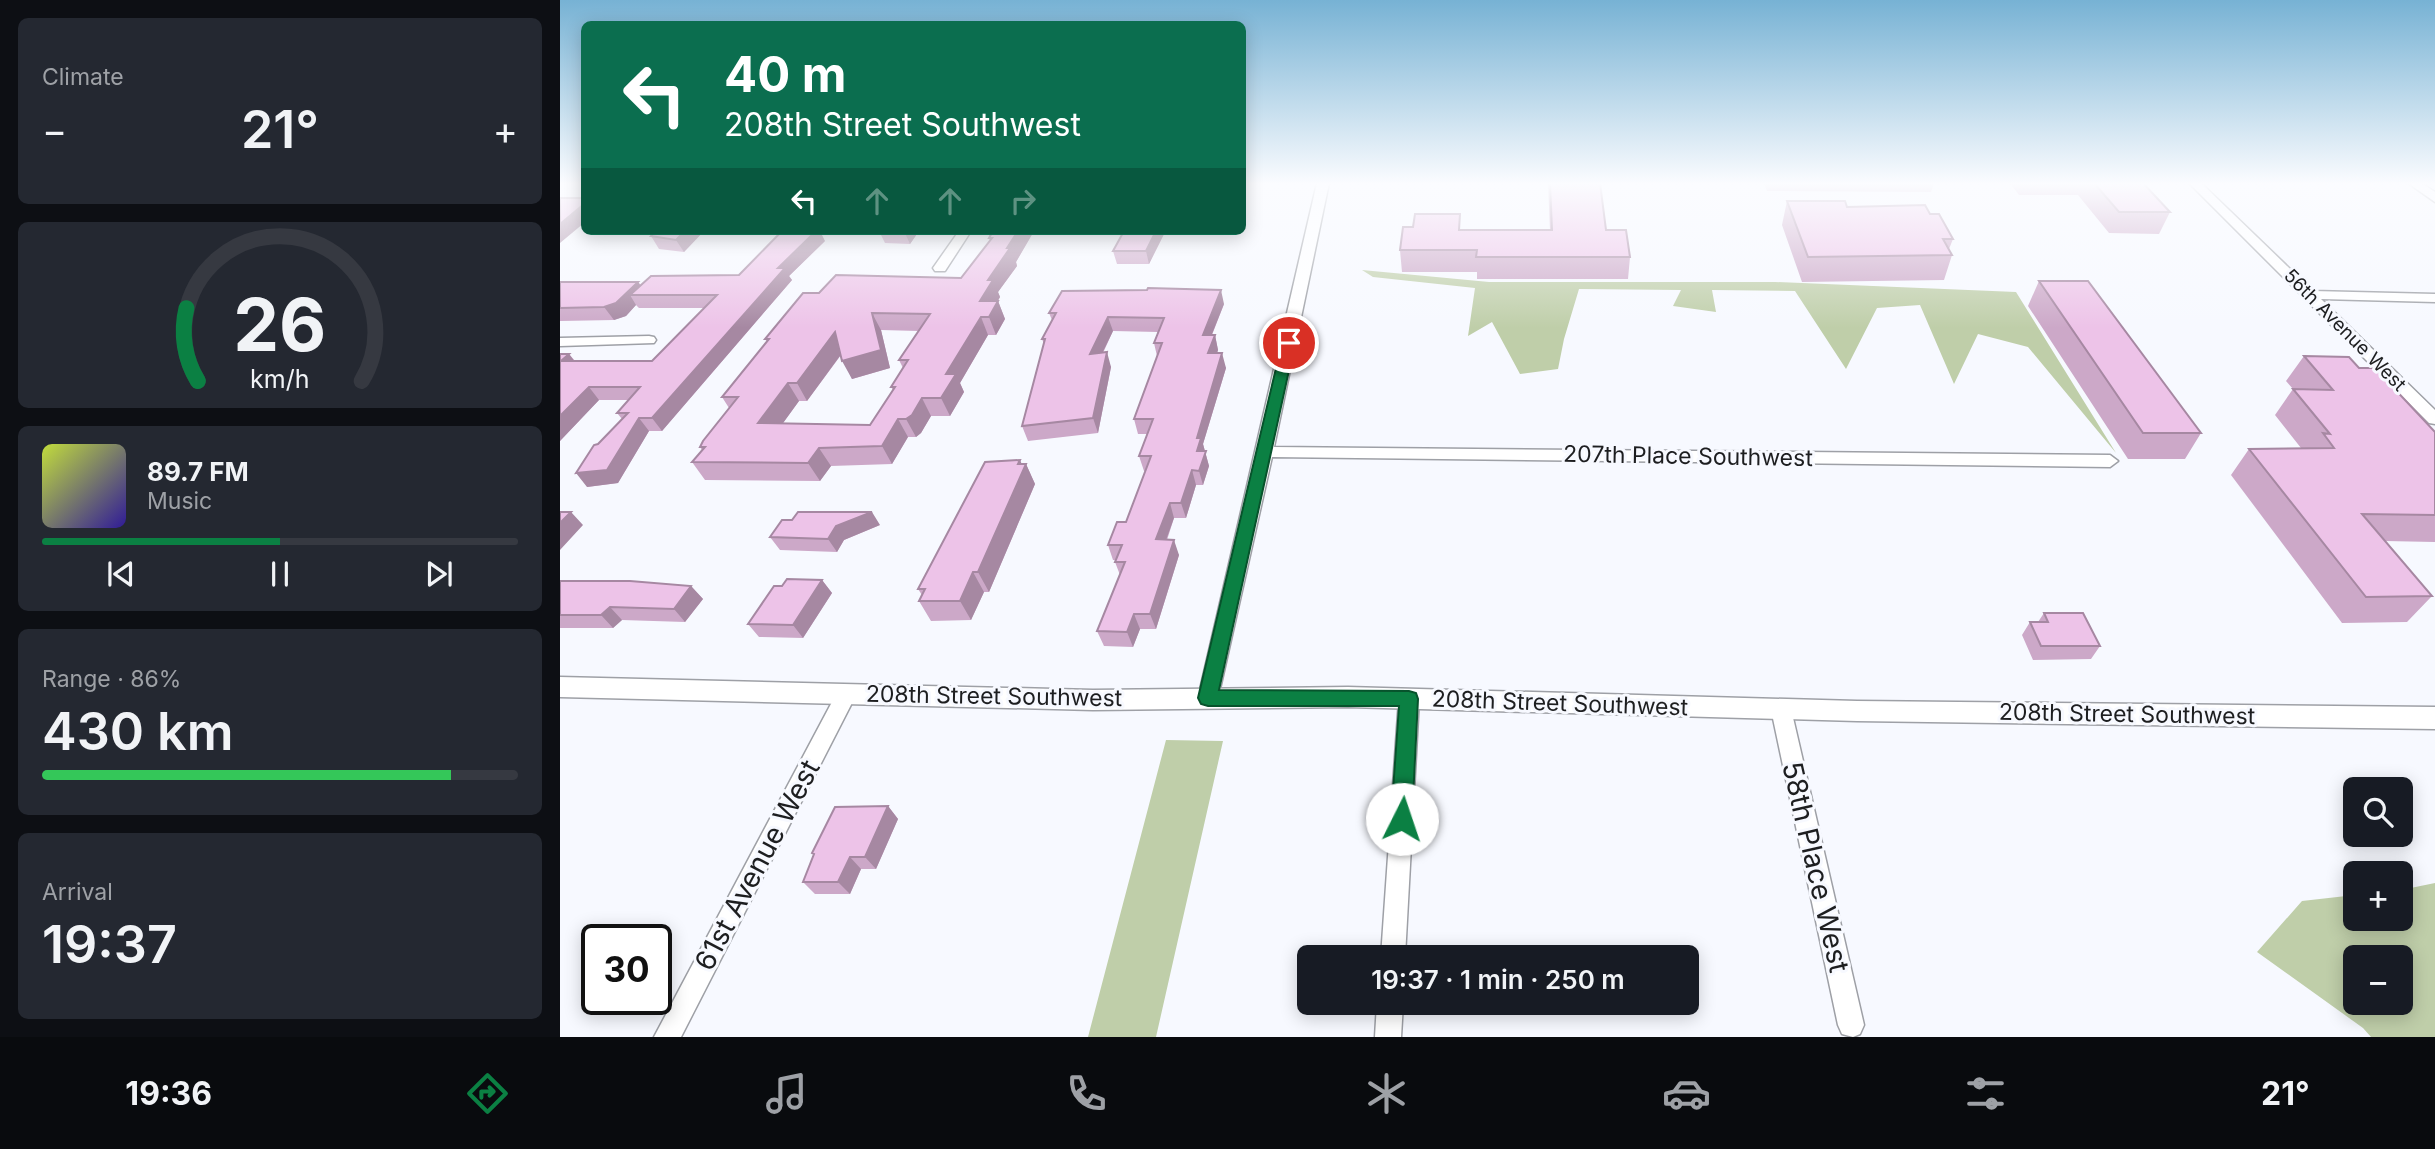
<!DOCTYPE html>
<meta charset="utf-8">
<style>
:root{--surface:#171b24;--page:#242831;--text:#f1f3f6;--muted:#9ea1a6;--line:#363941;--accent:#0b8043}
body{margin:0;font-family:Inter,sans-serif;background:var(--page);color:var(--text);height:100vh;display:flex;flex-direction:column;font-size:26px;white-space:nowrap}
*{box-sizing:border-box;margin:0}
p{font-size:23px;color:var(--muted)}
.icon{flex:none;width:38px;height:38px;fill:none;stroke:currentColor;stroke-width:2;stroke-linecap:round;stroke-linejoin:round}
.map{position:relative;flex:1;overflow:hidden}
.panel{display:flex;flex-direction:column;gap:18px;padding:18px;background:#0d0f14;width:560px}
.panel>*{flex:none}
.top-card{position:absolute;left:21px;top:21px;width:665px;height:214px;border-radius:10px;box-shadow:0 4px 18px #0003;background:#0b6e4f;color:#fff;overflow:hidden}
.tools{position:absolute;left:1783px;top:777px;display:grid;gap:14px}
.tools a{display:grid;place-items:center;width:70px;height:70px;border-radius:10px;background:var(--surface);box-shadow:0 4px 18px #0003;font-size:35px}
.speed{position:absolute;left:21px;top:924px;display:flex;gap:14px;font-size:35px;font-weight:700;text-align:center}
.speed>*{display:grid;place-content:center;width:91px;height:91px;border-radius:50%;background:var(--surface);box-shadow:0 4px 18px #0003;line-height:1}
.speed .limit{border:4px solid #111;border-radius:10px;background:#fff;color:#111}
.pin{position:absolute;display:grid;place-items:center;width:60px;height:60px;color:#fff;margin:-30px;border:4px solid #fff;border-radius:50%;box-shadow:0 2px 7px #0007}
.me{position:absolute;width:77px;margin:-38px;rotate:4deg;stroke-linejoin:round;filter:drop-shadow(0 0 5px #0008)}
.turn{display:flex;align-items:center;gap:24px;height:147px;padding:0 28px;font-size:32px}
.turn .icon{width:91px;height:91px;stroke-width:2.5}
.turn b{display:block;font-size:49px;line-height:60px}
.lanes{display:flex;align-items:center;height:66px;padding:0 28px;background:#0003;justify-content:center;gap:35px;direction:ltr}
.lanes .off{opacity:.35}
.big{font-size:52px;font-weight:600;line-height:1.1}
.panel .widget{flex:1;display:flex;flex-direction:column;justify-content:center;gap:10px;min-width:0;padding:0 24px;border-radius:10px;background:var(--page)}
.panel .dial{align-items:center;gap:0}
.dial svg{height:182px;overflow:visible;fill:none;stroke:var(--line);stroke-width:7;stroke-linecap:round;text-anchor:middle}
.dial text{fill:var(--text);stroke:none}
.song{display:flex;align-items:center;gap:21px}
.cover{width:84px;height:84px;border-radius:10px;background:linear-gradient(135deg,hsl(70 70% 55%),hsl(250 70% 35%))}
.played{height:7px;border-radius:4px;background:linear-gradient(90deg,var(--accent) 50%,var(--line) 50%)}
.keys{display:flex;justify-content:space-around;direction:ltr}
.heat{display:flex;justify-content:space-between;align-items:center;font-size:38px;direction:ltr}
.charge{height:10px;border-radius:5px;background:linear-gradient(90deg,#34c759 86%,var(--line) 0)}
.trip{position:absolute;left:737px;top:945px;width:402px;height:70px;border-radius:10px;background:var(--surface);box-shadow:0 4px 18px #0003;font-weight:600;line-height:70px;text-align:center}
.dock{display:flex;height:112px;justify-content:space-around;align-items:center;background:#090b0e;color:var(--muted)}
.dock .icon{width:49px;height:49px}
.dock .active{color:var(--accent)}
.dock b{font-size:32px;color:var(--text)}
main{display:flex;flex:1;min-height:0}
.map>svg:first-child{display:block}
</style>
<main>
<section class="panel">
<div class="widget"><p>Climate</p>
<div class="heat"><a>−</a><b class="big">21°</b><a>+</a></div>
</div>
<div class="widget dial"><svg viewBox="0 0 100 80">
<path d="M14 69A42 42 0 1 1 86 69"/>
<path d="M14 69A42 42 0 0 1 9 37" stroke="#0b8043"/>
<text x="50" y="56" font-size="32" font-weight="700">26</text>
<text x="50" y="72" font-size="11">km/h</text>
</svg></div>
<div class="widget">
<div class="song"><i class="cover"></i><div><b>89.7 FM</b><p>Music</p></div></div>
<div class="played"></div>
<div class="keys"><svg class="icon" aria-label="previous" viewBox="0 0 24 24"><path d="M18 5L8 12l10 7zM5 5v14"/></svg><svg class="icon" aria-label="pause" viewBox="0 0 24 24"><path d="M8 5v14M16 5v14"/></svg><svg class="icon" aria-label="next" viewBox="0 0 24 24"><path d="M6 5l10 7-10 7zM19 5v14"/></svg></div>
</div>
<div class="widget"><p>Range · 86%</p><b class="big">430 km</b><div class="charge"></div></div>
<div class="widget"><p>Arrival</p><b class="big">19:37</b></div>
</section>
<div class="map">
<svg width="1875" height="1037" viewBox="0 0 1875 1037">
<rect width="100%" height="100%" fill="#f7f9ff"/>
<path fill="#bfcea9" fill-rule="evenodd" d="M802 270 929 282H1215L1456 292 1556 453 1468 347 1418 334 1394 384 1360 305 1317 308 1286 369 1235 291 1152 290 1156 312 1113 306 1121 290 1019 289 1004 339 998 369 960 374 932 322 908 336 915 288 813 277Z
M606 740 663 741 596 1037H528Z
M1875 883V1037H1811L1803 1028 1697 952 1742 901 1795 895 1796 919H1841V890ZM1796 957H1841V1003H1796Z"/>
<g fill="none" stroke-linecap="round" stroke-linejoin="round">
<defs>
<path id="minor" d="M757 183H769L714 447 1550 455 1558 461 1550 467 712 457 658 698 655 704 648 707 641 704 638 698Z
M1629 183H1641L1753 291 1875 294V302L1761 299 1875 410V424L1869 423Z
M1848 183H1861L1875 192V202Z
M399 231H411L385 271H375L373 268Z
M89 336 94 337 96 340 94 343 0 346V338Z
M287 685 294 687 297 693 121 1037H94L280 687Z
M849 690 856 693 859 699 845 957H821L839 699 842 693Z
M1221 700 1228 703 1231 709 1304 1025 1300 1034 1293 1037 1282 1034 1278 1025 1211 709 1214 703Z
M817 1003H843L841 1037H815Z"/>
<path id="tertiary" d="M0 677 533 690 788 687 1297 701 1875 707V729L1297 721 788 707 533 710 0 697Z"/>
</defs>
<use href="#minor" stroke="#9ea0a6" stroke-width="3"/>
<use href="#tertiary" stroke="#9ea0a6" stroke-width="3"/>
<use href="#minor" fill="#fff" fill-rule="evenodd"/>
<use href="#tertiary" fill="#fff" fill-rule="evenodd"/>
</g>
<path fill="#cca8c8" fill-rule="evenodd" d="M988 183H1040L1046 230 1070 257 1068 279H917V272H842L840 250 853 227 900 230H990Z
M1204 183H1374L1371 192 1207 191Z
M1450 183H1583L1610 212 1599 234 1549 233 1518 195H1459Z
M1227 201 1370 214 1393 239 1389 249 1392 255 1384 280 1242 282 1222 225Z
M96 231H144L124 252 99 249 91 236Z
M319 231H359L350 244 325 243Z
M433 231H474L456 262 457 266 438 292 440 297 438 301 445 319 436 335H428L400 383 404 392 390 416H371L361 433 356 437H348L332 464 271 466 260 481 145 480 132 462 142 450 140 447 169 408 162 397 207 342 205 339 259 293 401 278 430 241 429 238ZM321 330 359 331 339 360 343 368 331 387 333 390 310 425 223 423 239 401H247L281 355 292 379 330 368Z
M604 234 589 264H557L553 251Z
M265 241 229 276 232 280 102 431H89L58 483 27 487 38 444 62 419 57 413 68 400H39L0 441V354H9L15 361H92L145 308H79L76 305 66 316 54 320 0 321V282H78L81 285 179 275Z
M1479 281 1641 433 1625 459H1568L1468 306Z
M664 304 652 335H655L658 350 657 353 666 368 643 444 649 466 643 485H636L626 518H614L607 540 619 555 596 629H580L573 647 544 646 537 631 560 575 555 562 556 560H553L548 545 566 522 586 471H584L579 456 588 434H578L574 419 597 356 594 343 598 332 553 331 543 353 551 367 538 433 468 441 462 426 484 344 482 339 492 320 489 313Z
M1744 356 1799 368 1875 432V542L1825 541 1872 596 1847 622 1782 623 1671 475 1689 449 1741 448 1715 415 1733 389 1726 381Z
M462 464H466L475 484 429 592H424L411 620 371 621 359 601 362 595 358 589Z
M320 525 284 540 277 552 220 550 210 537Z
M262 580 272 593 243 638 199 637 188 624 222 586Z
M0 581 131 586 143 599 125 622 62 620 53 628H0Z
M1484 613 1540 646 1531 659 1473 660 1462 635 1470 622H1478Z
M328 806 338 819 316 869H301L290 894H255L243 882 254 855 252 853Z"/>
<path fill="#a688a2" d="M24 204V223L0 243V224Z
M125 231H144L124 252 116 240Z
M256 231H260L265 241 229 276 232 280 102 431 92 418 218 268Z
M344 231H359L350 244Z
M458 231H474L456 262 457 266 438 292 440 297 428 317 420 301 428 280Z
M596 231H603L604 234 589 264 586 251Z
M78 282 87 295H70L76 305 66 316 54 320 44 307Z
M661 290 664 304 646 349 643 335Z
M438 301 445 319 436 335 429 317Z
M312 313 321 330 330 368 292 379 282 361Z
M421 317 428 335 400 383 404 392 390 416 381 398 386 374Z
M548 317 553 331 535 368 530 354Z
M275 332 285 349 247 401 237 383Z
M655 335 658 350 652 368 648 353Z
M547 352 551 367 538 433 533 418Z
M662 353 666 368 643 444 649 466 643 485 639 471 637 451V438Z
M9 354 19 367 1 361Z
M228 383 239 401 210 441 198 423Z
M29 387 39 400 0 441V416Z
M362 398 371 416 361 433 356 437 346 419Z
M79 418 89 431 58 483 27 487 16 473Z
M338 419 348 437 332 464 322 446Z
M259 448 271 466 260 481 248 463Z
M460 460 464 469 466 464 475 484 429 592 418 572Z
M632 470 636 485 626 518 621 503Z
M610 503 614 518 601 554 596 539Z
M11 512 23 525 0 550V523Z
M312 512 320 525 284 540 277 552 268 539 276 526Z
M614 540 619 555 596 629 590 614Z
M413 572 424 592 411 620 400 601Z
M262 580 272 593 243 638 233 625Z
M131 586 143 599 125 622 114 609Z
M50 607 62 620 53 628 41 615Z
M574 614 580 629 573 647 567 632Z
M328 806 338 819 316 869 305 857Z
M290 857 301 869 290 894 278 882Z"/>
<path fill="#edc3e8" stroke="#a688a2" stroke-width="2" fill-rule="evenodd" d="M990 183H1040L1046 230H1066L1070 257H916L917 250H840L843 227H853L855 214H900L899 230H992Z
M1534 183H1583L1610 212H1559Z
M0 198H24V204L0 224Z
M1227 201H1285L1287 207 1365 205 1370 214H1379L1393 239H1383L1392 255 1248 257Z
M96 231H125L116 240 91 236Z
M222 231H256L218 268H225L92 418H79L47 470 16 473 34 445 38 444 68 413H57L80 387H29L0 416V354H9L1 361H92L157 295H70L91 276 179 275Z
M433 231H458L447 248H450L428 280H433L420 301H438L429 317H421L386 374H396L381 398H362L352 415 346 419H338L322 446 259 448 248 463 132 462 145 447H140L143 441 178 397H162L209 339H205L243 293H259L276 275 401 278 432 238H429ZM312 313 370 314 339 360H348L331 387H335L310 425 198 423 228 383H237L275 332 282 361 321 350Z
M564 231H596L586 251H553Z
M1479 281H1528L1641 433H1583Z
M0 282H78L56 303 44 307 0 308Z
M588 288 661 290 643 335H655L648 353H662L637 438H641L637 451H646L639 471 632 470 621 503H610L596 539 614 540 590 614H574L567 632 537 631 565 562H555L562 545H548L557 522H566L591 456H579L593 419H574L602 343H594L604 318 548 317 530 354 547 352 533 418 462 426 485 339H482L496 313H489L502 291 587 290Z
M1744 356 1789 357 1799 368H1815L1875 432V515L1802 514 1872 596 1806 597 1689 449 1774 448 1763 433 1770 434 1733 389 1773 390Z
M460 460 458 464H466L418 572H413L400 601H359L365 589H358L425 462Z
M0 512H11L0 523Z
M238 512H312L276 526 268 539 210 537 222 520H232Z
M227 579 262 580 233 625 188 624 214 586H222Z
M0 581H70L131 586 114 609 50 607 41 615H0Z
M1484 613H1523L1540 646H1481L1470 622H1488Z
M328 806 305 857H290L278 882H243L254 854 252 853 275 807Z"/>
<linearGradient id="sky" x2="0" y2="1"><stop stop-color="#77b2d4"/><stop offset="0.56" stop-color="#fbfcff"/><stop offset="1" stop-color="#fbfcff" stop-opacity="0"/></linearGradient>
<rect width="1875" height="328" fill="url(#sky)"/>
<path fill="#0b8043" stroke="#07532c" stroke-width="2" d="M729 339 735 343 659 690 849 691 856 693 858 699 852 819 849 825 842 828 834 825 831 819 839 706H648L641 704 638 698 722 343Z"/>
<g text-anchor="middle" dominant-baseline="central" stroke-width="6" stroke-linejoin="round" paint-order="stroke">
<g font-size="19" fill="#1d1e20" stroke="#f7f9ff">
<text transform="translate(1785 330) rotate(45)">56th Avenue West</text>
</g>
<g font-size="23" fill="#1d1e20" stroke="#f7f9ff">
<text transform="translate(1128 456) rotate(1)">207th Place Southwest</text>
<text transform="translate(434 696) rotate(1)">208th Street Southwest</text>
<text transform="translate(1000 703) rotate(2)">208th Street Southwest</text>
<text transform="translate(1567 714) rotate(1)">208th Street Southwest</text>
</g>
<g font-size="28" fill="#1d1e20" stroke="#f7f9ff">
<text transform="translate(197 865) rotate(-62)">61st Avenue West</text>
<text transform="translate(1256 867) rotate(77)">58th Place West</text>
</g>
</g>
</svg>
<div class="tools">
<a><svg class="icon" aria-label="search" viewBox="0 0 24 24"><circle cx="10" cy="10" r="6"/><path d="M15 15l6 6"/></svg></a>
<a>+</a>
<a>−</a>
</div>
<div class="speed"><div class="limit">30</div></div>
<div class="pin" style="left:729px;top:343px;background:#d93025"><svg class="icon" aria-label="arrive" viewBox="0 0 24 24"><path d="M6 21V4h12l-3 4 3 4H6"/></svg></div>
<svg class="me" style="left:842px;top:819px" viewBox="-20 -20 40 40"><circle r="19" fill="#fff"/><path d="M0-13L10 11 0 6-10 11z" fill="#0b8043"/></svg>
<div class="trip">19:37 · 1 min · 250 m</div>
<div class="top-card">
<div class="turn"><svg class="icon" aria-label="left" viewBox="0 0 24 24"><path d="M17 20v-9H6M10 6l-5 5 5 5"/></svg><div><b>40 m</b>208th Street Southwest</div></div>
<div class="lanes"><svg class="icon" aria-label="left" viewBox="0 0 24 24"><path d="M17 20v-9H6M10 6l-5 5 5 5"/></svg><svg class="icon off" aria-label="ahead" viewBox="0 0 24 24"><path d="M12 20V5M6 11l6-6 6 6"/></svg><svg class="icon off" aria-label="ahead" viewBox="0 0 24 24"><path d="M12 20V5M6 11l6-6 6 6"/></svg><svg class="icon off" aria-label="right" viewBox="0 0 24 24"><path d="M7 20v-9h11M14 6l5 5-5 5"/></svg></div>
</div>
</div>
</main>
<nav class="dock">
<b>19:36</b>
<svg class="icon active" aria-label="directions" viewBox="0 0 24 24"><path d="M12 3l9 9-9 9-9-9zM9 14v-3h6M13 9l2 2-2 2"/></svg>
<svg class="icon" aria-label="music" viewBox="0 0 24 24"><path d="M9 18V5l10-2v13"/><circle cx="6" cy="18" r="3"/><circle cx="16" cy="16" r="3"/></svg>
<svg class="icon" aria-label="phone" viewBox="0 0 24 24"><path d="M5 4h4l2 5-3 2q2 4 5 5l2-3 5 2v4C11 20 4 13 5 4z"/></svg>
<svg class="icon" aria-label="climate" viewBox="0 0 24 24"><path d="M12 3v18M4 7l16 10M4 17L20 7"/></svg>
<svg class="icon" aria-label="car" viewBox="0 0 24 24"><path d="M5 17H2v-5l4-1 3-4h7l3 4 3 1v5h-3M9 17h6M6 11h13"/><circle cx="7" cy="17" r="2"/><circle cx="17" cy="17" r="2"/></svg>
<svg class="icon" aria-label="filters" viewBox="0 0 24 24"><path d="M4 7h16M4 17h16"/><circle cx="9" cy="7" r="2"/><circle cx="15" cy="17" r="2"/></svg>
<b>21°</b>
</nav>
